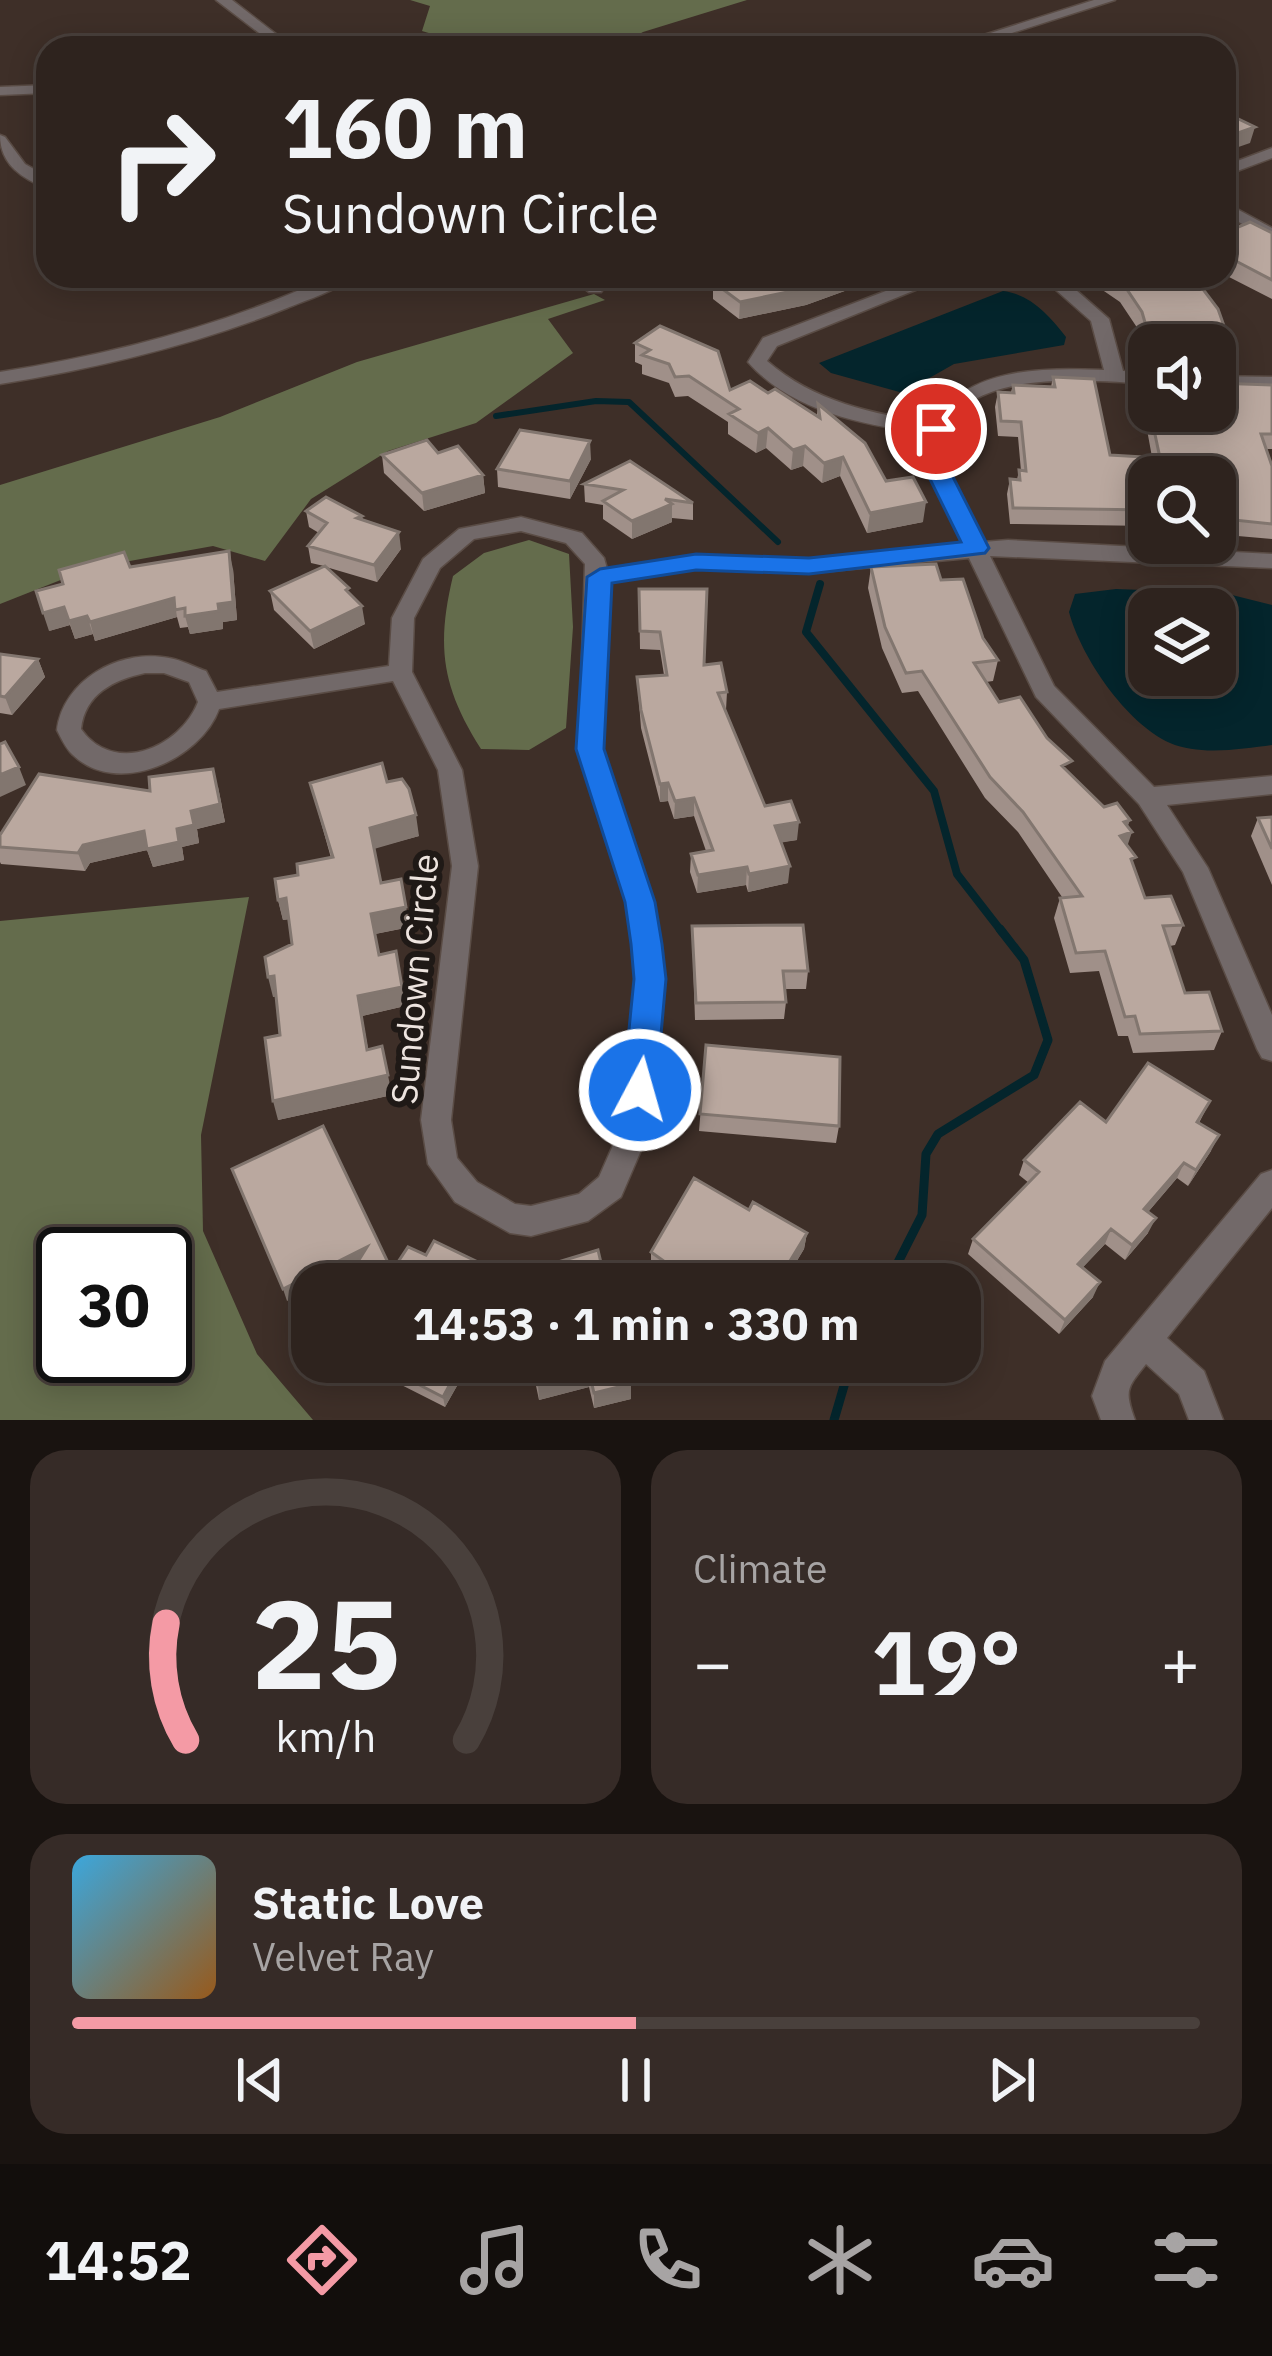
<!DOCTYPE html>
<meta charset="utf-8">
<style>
:root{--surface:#2e231e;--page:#362b27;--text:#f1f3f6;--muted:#a7a4a4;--line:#49403c;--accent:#f49aa5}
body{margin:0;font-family:"IBM Plex Sans",sans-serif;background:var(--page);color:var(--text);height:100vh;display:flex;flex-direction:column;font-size:45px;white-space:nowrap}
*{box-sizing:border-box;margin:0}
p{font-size:39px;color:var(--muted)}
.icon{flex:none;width:66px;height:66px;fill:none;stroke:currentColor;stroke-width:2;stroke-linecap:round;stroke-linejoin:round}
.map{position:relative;height:1420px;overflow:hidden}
.details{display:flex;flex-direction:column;gap:30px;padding:30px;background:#191310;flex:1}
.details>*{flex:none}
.guide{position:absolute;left:36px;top:36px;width:1200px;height:252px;border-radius:36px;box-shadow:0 6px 30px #0003,0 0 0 3px var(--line);background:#2e231e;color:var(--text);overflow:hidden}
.buttons{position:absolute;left:1128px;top:324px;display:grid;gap:24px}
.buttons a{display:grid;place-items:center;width:108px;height:108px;border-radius:24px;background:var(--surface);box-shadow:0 6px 30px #0003,0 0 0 3px var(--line);font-size:60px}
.speed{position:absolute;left:36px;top:1227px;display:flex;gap:24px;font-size:60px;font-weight:700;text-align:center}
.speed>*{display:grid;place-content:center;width:156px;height:156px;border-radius:50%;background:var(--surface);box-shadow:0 6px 30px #0003,0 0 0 3px var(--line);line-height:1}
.speed .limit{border:6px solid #111;border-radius:18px;background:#fff;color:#111}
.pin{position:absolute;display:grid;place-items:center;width:102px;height:102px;color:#fff;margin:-51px;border:6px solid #fff;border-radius:50%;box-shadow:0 3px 12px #0007}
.me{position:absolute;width:132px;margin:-66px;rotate:6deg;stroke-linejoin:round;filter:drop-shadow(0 0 9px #0008)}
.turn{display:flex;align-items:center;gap:42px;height:252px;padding:0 48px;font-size:54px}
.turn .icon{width:156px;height:156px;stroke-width:2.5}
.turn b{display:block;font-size:84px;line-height:102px}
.big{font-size:90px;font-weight:800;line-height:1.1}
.details .card{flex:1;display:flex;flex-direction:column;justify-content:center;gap:18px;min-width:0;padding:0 42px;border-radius:36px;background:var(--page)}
.details .dial{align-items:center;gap:0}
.dial svg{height:312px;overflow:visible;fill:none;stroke:var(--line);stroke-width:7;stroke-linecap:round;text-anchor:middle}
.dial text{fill:var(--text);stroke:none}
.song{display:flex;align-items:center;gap:36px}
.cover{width:144px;height:144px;border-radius:18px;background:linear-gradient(135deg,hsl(200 70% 55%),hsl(30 70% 35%))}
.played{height:12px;border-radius:6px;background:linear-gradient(90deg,var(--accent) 50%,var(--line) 50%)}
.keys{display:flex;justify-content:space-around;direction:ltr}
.heat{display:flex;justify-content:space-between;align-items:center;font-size:66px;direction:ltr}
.details .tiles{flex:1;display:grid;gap:30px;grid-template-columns:1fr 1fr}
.card:last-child{grid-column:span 2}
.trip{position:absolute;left:291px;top:1263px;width:690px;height:120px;border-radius:36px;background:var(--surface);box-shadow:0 6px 30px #0003,0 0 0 3px var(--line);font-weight:800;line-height:120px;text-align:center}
.dock{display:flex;height:192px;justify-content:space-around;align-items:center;background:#120e0c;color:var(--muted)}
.dock .icon{width:84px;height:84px}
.dock .on{color:var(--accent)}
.dock b{font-size:54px;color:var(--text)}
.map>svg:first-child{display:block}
</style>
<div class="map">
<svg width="1272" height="1420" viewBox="0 0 1272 1420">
<rect width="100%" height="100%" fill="#3e2f28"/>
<path fill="#646c4c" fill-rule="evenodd" d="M410 0H747L643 32 614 48H479L422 31 430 6Z
M594 294 605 300 548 319 573 353 476 423 388 451 311 499 265 561 213 546 91 568 0 604V485L220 417 357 362Z
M529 540 569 554 573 627 566 728 529 750 481 749C442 687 436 647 453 576L484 553Z
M249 897 201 1135 203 1231 257 1354 313 1420H0V921ZM63 1254H165V1356H63Z"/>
<path fill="#04252c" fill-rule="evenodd" d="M1003 291C1030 294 1050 316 1066 337L1064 345 954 364 903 393 831 373 819 363Z
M1116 589 1224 593 1272 605V745C1241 749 1200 756 1170 743 1126 723 1081 657 1069 612L1075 594ZM1149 609H1215V675H1149Z"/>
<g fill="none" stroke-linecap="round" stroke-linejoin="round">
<path stroke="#04252c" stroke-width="6" d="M496 416 596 401 629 402 778 542"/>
<path stroke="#04252c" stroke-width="8" d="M820 584 806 632 934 791 957 874 1002 932"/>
<path stroke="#04252c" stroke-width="9" d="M887 1284 922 1215 926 1154 938 1134 1034 1075 1048 1040 1024 960 1000 929
M834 1420 851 1362"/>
<defs>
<path id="minor" d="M216 0H232L294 48H278L271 43 226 48 263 36Z
M1094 0H1115L965 48H943Z
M48 85V93L0 95V87Z
M0 135 5 137 25 164 48 177V189C23 179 0 165 0 135Z
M1272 148V158L1224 176V166Z
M1224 202 1272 228V240L1224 214Z
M331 276H354C336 291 309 299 287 308 195 345 98 368 0 384V372C114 354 226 325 331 276Z
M568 276H589L604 288 601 292H589Z
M925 276H950L777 346 767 361C814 402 873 414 933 423 968 366 1044 368 1104 370L1091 321 1040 276H1060L1109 319 1123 371 1149 372V384C1089 380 928 363 946 466 951 491 972 520 983 542L1008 540 1272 554V568L990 556 1054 686 1154 787 1272 776V794L1167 805 1208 868 1272 1015V1061L1262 1058 1257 1049 1183 872 1139 804 1036 697 969 558 809 573 696 569 607 583 603 749 653 902 664 979 651 1127 621 1197 588 1221 531 1236 510 1233 455 1202 428 1164 421 1120 452 866 438 770 393 681 219 709C201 759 118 798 73 755 66 749 61 738 57 730 63 680 120 648 169 658 182 660 194 667 206 671L217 692 389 666 392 618 423 559 459 529 521 517 582 533 604 558 607 569 696 555 809 559 963 544 926 467 928 434C865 425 792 412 748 362L763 338ZM521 531 566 543 585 564 579 749 627 902 636 979 621 1127 599 1177 579 1194 531 1206 515 1204 477 1182 457 1158 451 1120 478 866 462 770 412 672 414 618 440 568 474 539ZM145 673H164L189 682 198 702C180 748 114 776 81 729 85 694 113 680 145 673Z
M1215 376 1272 377V389L1215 388Z
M1272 1170V1208L1167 1338 1204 1371 1223 1420H1189L1179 1394 1146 1364C1127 1388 1124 1390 1135 1420H1101L1092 1396 1105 1361 1261 1174Z"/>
</defs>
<use href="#minor" stroke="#5a4c45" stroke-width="3"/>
<use href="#minor" fill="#726969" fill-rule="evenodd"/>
</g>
<path fill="#a09089" d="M1224 233H1272V299L1229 277 1200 285 1230 343 1225 360H1215V345H1149V357H1146L1138 329 1120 302 1082 276H1224Z
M732 276H886L806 305 739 319 713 299V282Z
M635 343 730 390 768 393 817 416 818 404 923 522 867 533 840 476 822 483 803 466 791 470 766 448 756 453 728 434V422L688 396 675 397 669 383 642 374V365L635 362Z
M1053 377 1110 455 1152 457 1141 397 1145 382H1149V411H1215L1272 385V449H1266L1272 466V539L1215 534V477H1149V526L1010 524 1007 494 1010 479 1017 480 1019 470 1021 471 1018 437 998 436 995 407 998 392H1011L1013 385 1051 387Z
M438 453 483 475 485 493 424 511 384 473 382 455Z
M591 459 570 499 498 487 497 469Z
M584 484 693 503V520L672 518V522L632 539 603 519V505L585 502Z
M306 511 362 516 363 520 401 549 377 582 326 567 350 595 365 624 314 649 274 610 270 591 324 566 311 563 308 546 319 533 309 527Z
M130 567 233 569 237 620 223 622V629L190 634 188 627 180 628 177 617 95 641 93 634 75 639 70 625 49 631Z
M871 567 941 580 998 660 993 681 986 682 999 702 1104 807 1130 820 1127 826V846L1145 898 1183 925 1175 945 1170 946 1185 993 1222 1031 1214 1050 1133 1053 1128 1036H1118L1099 971 1070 973 1054 918 1060 898 1062 897 1018 832 985 798 918 691 902 693 882 648 868 588Z
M639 589 727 692 726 710 765 806 797 840 781 842 788 883 748 892 746 885 697 893 690 872 691 854 706 851 694 816 674 819 668 801 660 802 641 728 637 677 664 675 660 650 640 649Z
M0 654 38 659 45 677 12 715 0 713Z
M387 782 419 836 374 848 381 883 410 927 375 934 379 955 405 1006 362 1016 368 1049 392 1095 278 1120 280 1035 276 996 273 997 292 944 289 919 283 920 278 900 298 875 331 858 310 783Z
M218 787 225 822 197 829 199 843 182 847 184 860 153 867 147 850 90 863 85 871 1 864 0 862V835L150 791Z
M1272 817V885L1251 836 1258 818Z
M692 926 808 971 806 989H785L786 1002 784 1019 695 1020Z
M706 1045 839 1126 836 1143 699 1131Z
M1210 1101 1199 1123 1211 1151 1188 1186 1177 1178 1148 1212V1233L1125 1260 1105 1244 1082 1268 1093 1297 1059 1334 968 1254 973 1239 1029 1183 1019 1175 1024 1160 1106 1122Z
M749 1210 807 1233 804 1249 783 1284H673L651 1268V1252Z
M356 1362H465L466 1370 445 1407Z
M531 1362H626L631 1399 594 1408 589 1387 539 1400Z"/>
<path fill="#82766f" d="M1255 127 1250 143 1224 152V138Z
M1234 260 1229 277 1186 289 1189 276H1224V263Z
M841 276H886L806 305 739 319 740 302Z
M768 428 766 448 756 453 758 433Z
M590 441 591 459 570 499V481Z
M805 446 803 466 791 470 793 450Z
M843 457 840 476 822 483 824 463Z
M483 475 485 493 424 511 422 493Z
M926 502 923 522 867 533 870 513Z
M672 504V522L632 539V521Z
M399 532 401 549 377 582 374 565Z
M229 551 233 569 237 620 223 622V629L190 634 185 616 218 604Z
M174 598 177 617 95 641 90 622Z
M362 606 365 624 314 649 310 631Z
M64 607 70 625 49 631 43 613Z
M87 616 93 634 75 639 69 621Z
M38 659 45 677 12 715 5 697Z
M19 767 26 785 0 797V775Z
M213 769 225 822 197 829 199 843 182 847 184 860 153 867 147 850 90 863 85 871 78 853 83 845 144 831 177 829Z
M668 783V801L660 802V784Z
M694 798V816L674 819 675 801Z
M416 815 419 836 374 849 370 828Z
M1130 820 1125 834 1132 832 1125 853 1113 856 1124 822Z
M799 822 797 840 773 844 775 826Z
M790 866 788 883 748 892 749 874Z
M747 867 746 885 697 893 698 875Z
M286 898 291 919 283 920 278 900Z
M406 907 410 927 375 934 371 914Z
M274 976 279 996 273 997 268 977Z
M402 987 405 1006 362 1016 371 1069 358 996Z
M382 1046 392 1095 278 1120 273 1101Z
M1219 1135 1211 1151 1188 1186 1196 1170Z
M1184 1163 1177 1178 1137 1225 1144 1209Z
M1156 1218 1148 1233 1125 1260 1132 1245Z
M1111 1229 1105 1244 1072 1279 1078 1264Z
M807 1233 804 1249 783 1284H776Z
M367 1247 370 1259 321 1284H312V1289L287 1301 283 1289Z
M486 1266 488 1278 484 1284H476Z
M1100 1282 1093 1297 1059 1334 1065 1320Z
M462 1362H465L466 1370 445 1407 443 1397Z
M589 1372V1387L539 1400 538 1385Z
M631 1384V1399L594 1408V1393Z"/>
<path fill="#baa89f" stroke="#82766f" stroke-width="3" d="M1224 112 1255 127 1224 138Z
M1250 222 1272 233V280L1234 260 1224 263V233Z
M732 276H841L807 288 740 302 713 282Z
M1111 276H1193L1218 309 1230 343 1150 340 1142 312 1124 285Z
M660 326 718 351 730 390 750 381 768 393 775 389 820 418 818 404 865 443 886 481 913 477 926 502 870 513 843 457 824 463 805 446 793 450 768 428 758 433 729 414 739 409 689 376 675 377 669 364 642 355 650 350 635 343Z
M1053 377 1094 379 1110 455 1160 458 1150 411H1215V383L1272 385V434H1261L1272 466V524L1215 518V477H1149V510L1013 508 1010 479 1020 480 1019 470 1026 471 1021 422 1001 421 998 392 1014 393 1013 385 1055 387Z
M1145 382H1149V404Z
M520 430 590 441 570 481 497 469Z
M427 440 438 453 458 446 483 475 422 493 382 455Z
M630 461 693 503 665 499 672 504 632 521 603 501 623 490 584 484Z
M326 497 362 516 357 518 399 532 374 565 308 546 327 523 306 511Z
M229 551 233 602 218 604 219 611 185 616V608L175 610 174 598 90 622 87 616 69 621 64 607 43 613 36 591 63 584 59 570 124 552 130 567Z
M936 564 941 580 963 579 983 638 998 660 974 663 999 702 1020 697 1047 738 1072 761 1062 766 1104 807 1117 803 1130 820 1124 822 1132 832 1120 836 1136 857 1131 859 1145 898 1171 896 1183 925 1163 926 1185 993 1209 992 1222 1031 1140 1034 1135 1016 1125 1017 1105 951 1076 953 1060 898 1082 896 1023 812 990 777 922 671 906 673 885 627 871 567Z
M325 566 349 588 346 590 362 606 310 631 270 591Z
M639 589H707L704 665 721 663 727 692 718 693 765 806 791 801 799 822 775 826 790 866 749 874 747 867 698 875 691 854 713 850 694 798 675 801 668 783 660 784 641 710 637 677 667 675 660 632 640 631Z
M0 654 38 659 5 697 0 696Z
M5 742 19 767 0 775V744Z
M382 763 387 782 402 779 409 789 416 815 370 828 381 883 401 879 406 907 371 914 379 955 396 951 402 987 358 996 367 1050 382 1046 388 1075 273 1101 265 1038 280 1035 274 976 268 977 265 957 292 944 286 898 278 900 275 879 298 875 297 864 333 857 310 783Z
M213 769 220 804 191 811 194 825 177 829 179 842 147 849 144 831 83 845 78 853 0 847V835L39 774 150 791 149 777Z
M1272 817V849L1258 818Z
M803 925 808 971H783L786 1002 696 1003 692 926Z
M706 1045 840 1057 839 1126 700 1114Z
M1148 1063 1210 1101 1197 1122 1219 1135 1196 1170 1184 1163 1144 1209 1156 1218 1132 1245 1111 1229 1078 1264 1100 1282 1065 1320 973 1239 1039 1172 1024 1160 1080 1102 1106 1122Z
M323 1126 392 1271 408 1247 426 1255 434 1241 486 1266 476 1284H344L367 1247 283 1289 232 1169Z
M694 1178 749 1210 753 1202 807 1233 776 1284H755L735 1272 727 1284H696L651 1252Z
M598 1250 606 1284H517L515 1275Z
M375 1362H462L443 1397Z
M533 1362H626L631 1384 594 1393 589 1372 538 1385Z"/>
<path fill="#1a73e8" stroke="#114b97" stroke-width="3" d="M928 424 947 429 948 467 989 548 985 553 809 574 696 570 612 583 604 749 655 902 662 944 666 979 656 1090 652 1100 640 1105 628 1100 623 1090 634 979 631 944 625 902 576 749 587 577 600 569 696 554 809 558 961 542 924 467Z"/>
<g text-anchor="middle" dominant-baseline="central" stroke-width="12" stroke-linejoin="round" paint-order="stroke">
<g font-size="36" fill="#ede4df" stroke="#1f1916">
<text transform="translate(414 979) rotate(-85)">Sundown Circle</text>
</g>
</g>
</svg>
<div class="buttons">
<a><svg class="icon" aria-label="sound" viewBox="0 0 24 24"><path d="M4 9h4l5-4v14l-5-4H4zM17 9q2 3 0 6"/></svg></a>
<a><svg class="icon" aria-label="search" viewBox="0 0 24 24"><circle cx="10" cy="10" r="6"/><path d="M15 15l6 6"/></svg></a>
<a><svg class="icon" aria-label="layers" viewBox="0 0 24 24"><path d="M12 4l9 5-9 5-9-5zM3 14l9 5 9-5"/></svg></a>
</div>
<div class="speed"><div class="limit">30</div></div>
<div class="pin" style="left:936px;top:429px;background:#d93025"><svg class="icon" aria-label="arrive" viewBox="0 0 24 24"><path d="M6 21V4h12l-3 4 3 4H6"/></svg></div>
<svg class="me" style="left:640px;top:1090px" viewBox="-20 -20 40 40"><circle r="17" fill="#1a73e8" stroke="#fff" stroke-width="3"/><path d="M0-11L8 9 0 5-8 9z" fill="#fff"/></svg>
<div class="trip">14:53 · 1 min · 330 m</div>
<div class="guide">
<div class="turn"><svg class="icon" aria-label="right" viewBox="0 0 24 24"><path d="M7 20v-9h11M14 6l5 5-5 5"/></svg><div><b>160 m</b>Sundown Circle</div></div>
</div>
</div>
<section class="details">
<div class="tiles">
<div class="card dial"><svg viewBox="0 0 100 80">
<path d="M14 69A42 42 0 1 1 86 69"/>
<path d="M14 69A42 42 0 0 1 9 39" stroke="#f49aa5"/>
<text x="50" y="56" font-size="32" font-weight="700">25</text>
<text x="50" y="72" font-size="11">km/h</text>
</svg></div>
<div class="card"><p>Climate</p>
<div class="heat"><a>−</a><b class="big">19°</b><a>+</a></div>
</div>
<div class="card">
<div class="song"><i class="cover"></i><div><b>Static Love</b><p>Velvet Ray</p></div></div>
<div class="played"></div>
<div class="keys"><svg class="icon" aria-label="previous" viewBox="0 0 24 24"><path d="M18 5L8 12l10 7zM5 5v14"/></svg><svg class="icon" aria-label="pause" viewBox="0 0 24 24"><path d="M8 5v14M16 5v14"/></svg><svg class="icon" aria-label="next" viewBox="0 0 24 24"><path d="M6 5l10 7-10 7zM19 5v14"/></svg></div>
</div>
</div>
</section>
<nav class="dock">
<b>14:52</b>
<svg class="icon on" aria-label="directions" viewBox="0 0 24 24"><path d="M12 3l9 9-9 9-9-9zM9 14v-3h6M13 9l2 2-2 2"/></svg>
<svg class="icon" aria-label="music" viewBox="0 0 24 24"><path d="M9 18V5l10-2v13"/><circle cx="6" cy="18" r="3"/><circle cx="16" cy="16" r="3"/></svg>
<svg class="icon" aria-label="phone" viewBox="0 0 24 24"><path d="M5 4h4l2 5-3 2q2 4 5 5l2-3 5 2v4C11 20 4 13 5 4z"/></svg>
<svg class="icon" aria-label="climate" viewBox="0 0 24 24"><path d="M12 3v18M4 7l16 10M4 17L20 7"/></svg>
<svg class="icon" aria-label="car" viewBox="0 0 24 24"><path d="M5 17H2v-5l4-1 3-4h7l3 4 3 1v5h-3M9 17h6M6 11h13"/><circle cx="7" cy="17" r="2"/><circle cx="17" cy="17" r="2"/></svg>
<svg class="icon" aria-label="filters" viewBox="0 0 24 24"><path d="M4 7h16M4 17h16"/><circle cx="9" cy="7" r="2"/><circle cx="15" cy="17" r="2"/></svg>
</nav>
